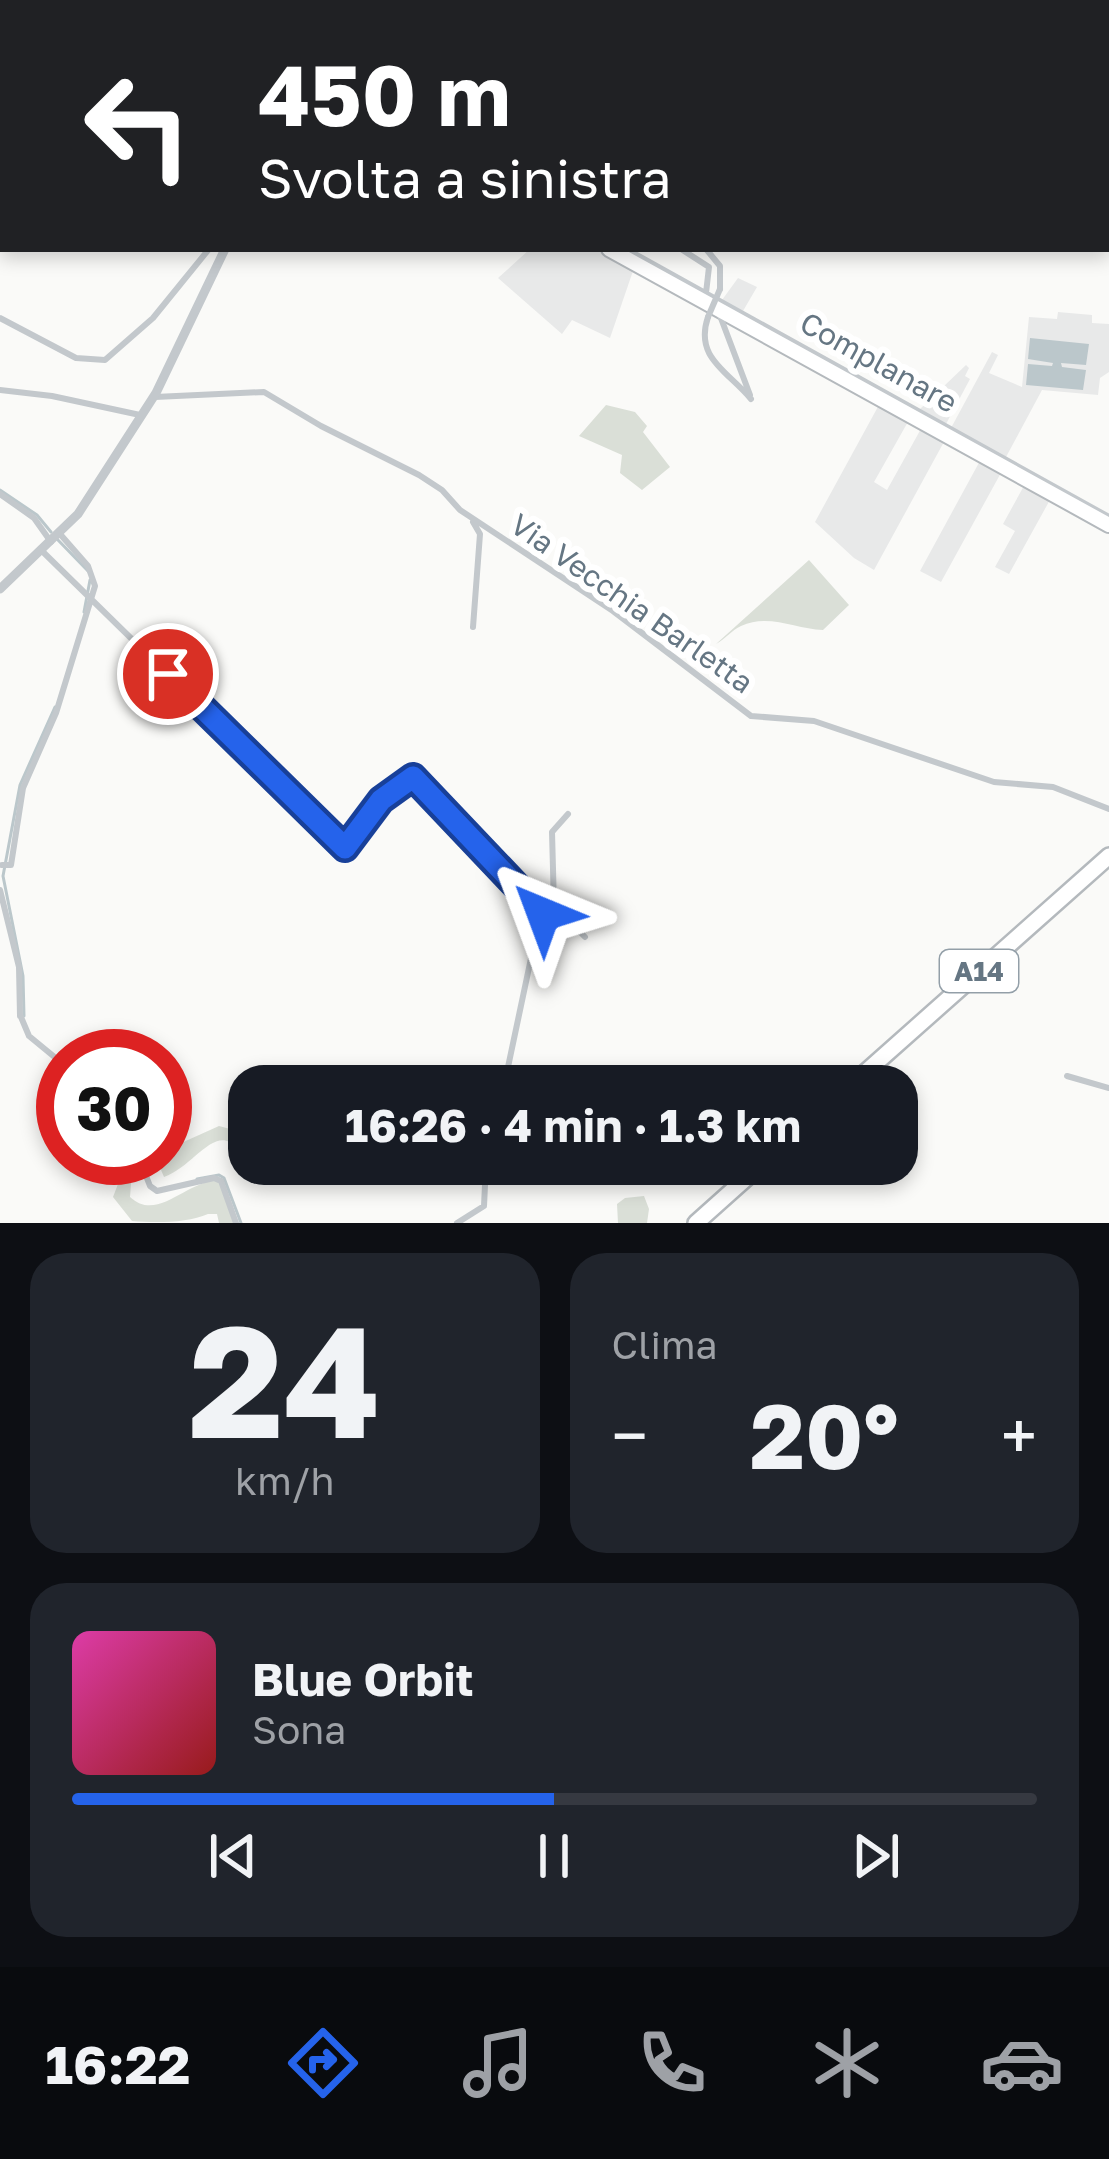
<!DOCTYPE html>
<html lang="it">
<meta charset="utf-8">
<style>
:root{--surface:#171b24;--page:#20242c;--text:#f1f3f6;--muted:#9ea1a6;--line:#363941;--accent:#2563eb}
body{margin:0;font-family:"Golos Text",sans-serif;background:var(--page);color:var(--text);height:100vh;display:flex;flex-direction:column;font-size:45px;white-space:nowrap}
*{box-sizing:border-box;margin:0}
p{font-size:39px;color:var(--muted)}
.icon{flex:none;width:66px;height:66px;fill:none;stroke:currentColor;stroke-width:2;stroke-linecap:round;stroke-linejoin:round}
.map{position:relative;height:1223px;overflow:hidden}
.sheet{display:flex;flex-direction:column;gap:30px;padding:30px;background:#0d0f14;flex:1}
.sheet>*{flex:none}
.banner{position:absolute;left:0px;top:0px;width:1110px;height:252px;box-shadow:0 6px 18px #0003;background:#202124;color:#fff;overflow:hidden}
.speed{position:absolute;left:36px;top:1029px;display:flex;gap:24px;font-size:60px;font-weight:700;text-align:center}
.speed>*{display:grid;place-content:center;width:156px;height:156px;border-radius:50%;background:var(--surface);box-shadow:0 6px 18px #0003;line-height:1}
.speed .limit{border:18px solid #d22;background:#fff;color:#111}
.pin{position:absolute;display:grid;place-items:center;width:102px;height:102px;color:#fff;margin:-51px;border:6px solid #fff;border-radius:50%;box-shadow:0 3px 12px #0007}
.me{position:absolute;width:132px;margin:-66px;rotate:316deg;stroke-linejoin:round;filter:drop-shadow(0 0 9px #0008)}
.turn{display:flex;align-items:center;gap:42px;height:252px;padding:0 60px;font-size:54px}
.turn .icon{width:156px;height:156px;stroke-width:2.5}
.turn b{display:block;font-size:84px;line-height:102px}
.big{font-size:90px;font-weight:700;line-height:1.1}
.sheet .widget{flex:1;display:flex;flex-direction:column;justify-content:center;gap:18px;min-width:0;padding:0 42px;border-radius:36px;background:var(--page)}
.sheet .dial{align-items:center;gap:0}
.dial b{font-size:156px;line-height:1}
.song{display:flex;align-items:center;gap:36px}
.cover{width:144px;height:144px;border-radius:18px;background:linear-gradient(135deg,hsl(320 70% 55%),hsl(0 70% 35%))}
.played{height:12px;border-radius:6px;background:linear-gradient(90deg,var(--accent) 50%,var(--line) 50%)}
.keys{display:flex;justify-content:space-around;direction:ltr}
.heat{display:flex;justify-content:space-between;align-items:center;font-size:66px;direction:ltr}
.sheet .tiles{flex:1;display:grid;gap:30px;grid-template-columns:1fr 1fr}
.widget:last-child{grid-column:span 2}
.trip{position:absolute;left:228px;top:1065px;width:690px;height:120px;border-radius:36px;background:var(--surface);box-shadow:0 6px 18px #0003;font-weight:700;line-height:120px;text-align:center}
.tab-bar{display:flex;height:192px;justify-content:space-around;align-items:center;background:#090b0e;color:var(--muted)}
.tab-bar .icon{width:84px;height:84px}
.tab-bar .on{color:var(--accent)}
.tab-bar b{font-size:54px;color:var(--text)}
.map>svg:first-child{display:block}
</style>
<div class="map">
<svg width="1109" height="1223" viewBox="0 0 1109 1223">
<rect width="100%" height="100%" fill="#fafaf8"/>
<path fill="#e8e9e9" d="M530 249H599L634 268 610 338 572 320 562 334 498 278Z
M738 278 757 287 743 311 722 300Z
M1058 312 1092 315V323L1109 324V372L1100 378 1098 395 1042 390 1006 457 951 428 992 352 998 355 989 373 1022 387 1029 317 1057 319Z
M966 365 969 368 965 376 970 379 946 424 920 409Z
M880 403 909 420 874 482 887 490 922 427 945 440 874 570 854 558 815 522Z
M981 459 1002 471 941 582 920 571Z
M1025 484 1051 498 1009 574 995 567 1015 531 1003 524Z"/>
<path fill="#dadfd7" d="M606 405 635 412 647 426 643 432 670 467 642 490 620 473 622 455 579 436Z
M809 560 849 605 823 630C796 629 768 613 741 626 732 630 725 639 716 644Z
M165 1118 179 1144 219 1126 249 1134V1164H270L272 1168 250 1172C223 1104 200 1165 164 1177L156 1158H165Z
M128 1158H133L130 1197C158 1223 186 1180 220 1180L235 1223H219L217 1214H208C188 1223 156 1223 132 1221L113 1197Z
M644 1196 649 1209 647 1223H618L617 1204 625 1198Z"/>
<path fill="#bbc7cb" d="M1030 338 1089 344 1086 365 1061 363 1062 367 1086 370 1083 390 1026 385 1028 364 1052 366 1053 363 1028 359Z"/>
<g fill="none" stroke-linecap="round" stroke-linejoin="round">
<path stroke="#bbc7cb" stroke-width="3" d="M0 490 37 515 51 532
M57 539 88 571
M84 612 90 580
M24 1016 23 976 3 876 20 785 55 707
M197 1179 219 1175 224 1178 241 1223"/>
<defs>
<path id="trunk" d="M168 0 173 3
M609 249 1109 525"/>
<path id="motorway" d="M850 1086 1109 856
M696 1223 762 1164"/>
</defs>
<use href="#trunk" stroke="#b4b9bd" stroke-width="18"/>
<use href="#motorway" stroke="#b4b9bd" stroke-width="20"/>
<path stroke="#c3c8cc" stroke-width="6" d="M153 0 158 3
M403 0V3
M64 3 66 0
M386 3 388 0
M542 3 543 0
M626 249 1109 517
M681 249 709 267 706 293
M706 249 720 266V289
M719 313 750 395
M708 317C694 358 728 371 751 399
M0 318 76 358 105 360 153 318 209 249
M0 390 52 396 140 415
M155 397 264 392 321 426 419 475 442 490 460 510 613 611 751 716 814 721 994 782 1053 787 1109 809
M0 494 34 518 51 542
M473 522 480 534 473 627
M41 550 345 848 381 800 413 777 527 900 541 911 504 1086
M568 814 552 832 554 906 585 937
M2 865H11L23 788 56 713 95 586 88 566 60 534
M0 890 19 967 20 1016
M21 1017 29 1036 63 1064
M1067 1076 1109 1088
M139 1158 150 1186 157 1191 214 1178 221 1181 236 1223
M457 1223 484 1206 486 1164"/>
<path stroke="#c3c8cc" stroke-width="9" d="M394 3 395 0
M0 589 78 514 156 393 225 249"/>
<use href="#trunk" stroke="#fff" stroke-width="14"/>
<use href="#motorway" stroke="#fff" stroke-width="15"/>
<path stroke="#c3c8cc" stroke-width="6" d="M708 317 720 289"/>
</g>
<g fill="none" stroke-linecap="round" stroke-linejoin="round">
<defs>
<path id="route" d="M168 674 345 848 381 800 413 777 543 914"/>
</defs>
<use href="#route" stroke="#184099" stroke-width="30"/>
<use href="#route" stroke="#2563eb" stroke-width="21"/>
</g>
<g text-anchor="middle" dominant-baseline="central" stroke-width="12" stroke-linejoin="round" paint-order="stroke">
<rect fill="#fff" stroke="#939fa8" stroke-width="3" x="940" y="950" width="78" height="42" rx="9"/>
<g font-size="27" font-weight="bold" fill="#657683">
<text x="979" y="971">A14</text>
</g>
<g font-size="30" fill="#657683" stroke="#fff">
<text transform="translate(879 362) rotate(29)">Complanare</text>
<text transform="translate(632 603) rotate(35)">Via Vecchia Barletta</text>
</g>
</g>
</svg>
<div class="speed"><div class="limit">30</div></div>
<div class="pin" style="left:168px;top:674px;background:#d93025"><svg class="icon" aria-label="arrive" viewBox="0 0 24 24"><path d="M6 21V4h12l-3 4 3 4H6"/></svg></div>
<svg class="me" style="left:543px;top:914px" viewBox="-20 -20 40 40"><path d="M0-17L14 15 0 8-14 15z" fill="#2563eb" stroke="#fff" stroke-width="4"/></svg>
<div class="trip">16:26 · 4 min · 1.3 km</div>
<div class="banner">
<div class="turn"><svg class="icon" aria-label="left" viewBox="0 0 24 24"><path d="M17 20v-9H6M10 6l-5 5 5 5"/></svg><div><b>450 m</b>Svolta a sinistra</div></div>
</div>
</div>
<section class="sheet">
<div class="tiles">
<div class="widget dial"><b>24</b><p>km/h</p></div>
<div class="widget"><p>Clima</p>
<div class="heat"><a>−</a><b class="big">20°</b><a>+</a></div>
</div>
<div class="widget">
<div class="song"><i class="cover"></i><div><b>Blue Orbit</b><p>Sona</p></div></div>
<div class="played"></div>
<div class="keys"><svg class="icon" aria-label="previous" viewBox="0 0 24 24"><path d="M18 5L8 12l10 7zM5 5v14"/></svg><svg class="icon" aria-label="pause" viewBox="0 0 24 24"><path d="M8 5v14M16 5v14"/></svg><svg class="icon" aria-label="next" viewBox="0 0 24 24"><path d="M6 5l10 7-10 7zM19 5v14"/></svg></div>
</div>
</div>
</section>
<nav class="tab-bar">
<b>16:22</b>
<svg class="icon on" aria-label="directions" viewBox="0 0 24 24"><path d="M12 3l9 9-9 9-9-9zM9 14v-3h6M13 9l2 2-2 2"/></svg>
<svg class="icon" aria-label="music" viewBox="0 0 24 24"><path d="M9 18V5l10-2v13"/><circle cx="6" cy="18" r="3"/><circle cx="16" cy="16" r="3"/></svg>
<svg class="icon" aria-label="phone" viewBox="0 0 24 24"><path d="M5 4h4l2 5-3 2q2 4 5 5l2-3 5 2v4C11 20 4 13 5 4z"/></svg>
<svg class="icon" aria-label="climate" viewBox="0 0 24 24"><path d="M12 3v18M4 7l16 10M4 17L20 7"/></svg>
<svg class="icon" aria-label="car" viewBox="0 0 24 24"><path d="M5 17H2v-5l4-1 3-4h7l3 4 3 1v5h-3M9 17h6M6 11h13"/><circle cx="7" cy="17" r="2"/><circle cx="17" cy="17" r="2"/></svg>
</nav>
